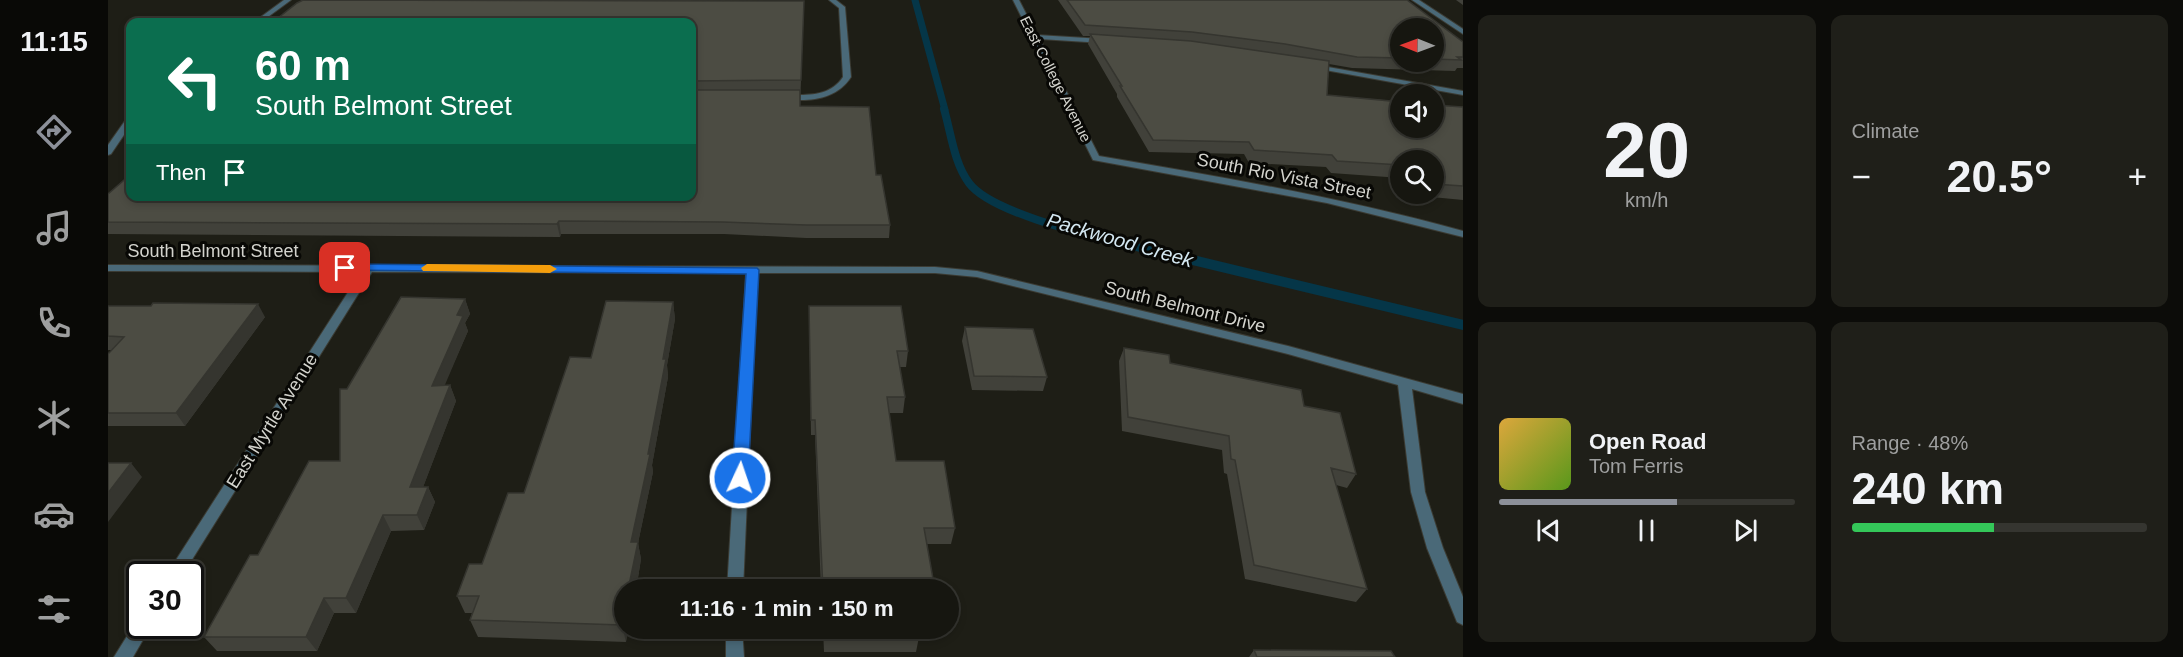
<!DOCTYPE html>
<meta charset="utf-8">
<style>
:root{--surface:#161610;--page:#1f1f19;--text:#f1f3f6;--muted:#9e9f9f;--line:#353530;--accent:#8c9099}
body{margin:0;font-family:Arial,sans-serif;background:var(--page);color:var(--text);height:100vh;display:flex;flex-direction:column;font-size:22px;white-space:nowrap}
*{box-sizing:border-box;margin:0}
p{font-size:20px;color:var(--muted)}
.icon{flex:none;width:33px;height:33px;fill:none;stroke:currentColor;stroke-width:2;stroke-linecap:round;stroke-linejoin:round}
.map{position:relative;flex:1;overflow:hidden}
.panel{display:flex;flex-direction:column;gap:15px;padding:15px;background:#0c0c09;width:720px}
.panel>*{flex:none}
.top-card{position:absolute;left:18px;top:18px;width:570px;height:183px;border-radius:12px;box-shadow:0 3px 9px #0003,0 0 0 2px var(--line);background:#0b6e4f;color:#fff;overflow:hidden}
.needle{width:39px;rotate:271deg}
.controls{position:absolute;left:1282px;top:18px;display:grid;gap:12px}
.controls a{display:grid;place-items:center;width:54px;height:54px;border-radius:50%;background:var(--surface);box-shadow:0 3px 9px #0003,0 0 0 2px var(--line);font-size:30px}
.speed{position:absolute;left:18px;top:561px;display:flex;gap:12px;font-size:30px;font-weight:700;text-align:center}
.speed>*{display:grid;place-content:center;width:78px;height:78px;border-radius:50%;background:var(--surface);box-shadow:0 3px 9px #0003,0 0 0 2px var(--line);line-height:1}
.speed .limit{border:3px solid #111;border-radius:9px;background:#fff;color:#111}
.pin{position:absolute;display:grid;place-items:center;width:51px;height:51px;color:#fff;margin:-26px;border-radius:12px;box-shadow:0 3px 9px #0006}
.me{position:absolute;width:66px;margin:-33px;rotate:3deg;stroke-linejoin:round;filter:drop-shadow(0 0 4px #0008)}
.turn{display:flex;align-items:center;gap:21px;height:126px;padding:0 30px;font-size:27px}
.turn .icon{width:78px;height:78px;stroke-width:2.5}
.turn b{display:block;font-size:42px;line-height:51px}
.then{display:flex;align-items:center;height:57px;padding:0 30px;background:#0003;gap:12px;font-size:22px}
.big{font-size:45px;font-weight:800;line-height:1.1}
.panel .card{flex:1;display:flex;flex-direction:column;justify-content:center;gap:9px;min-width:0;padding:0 21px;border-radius:12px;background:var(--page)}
.panel .dial{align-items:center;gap:0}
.dial b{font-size:78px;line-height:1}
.song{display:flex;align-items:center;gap:18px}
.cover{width:72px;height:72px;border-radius:9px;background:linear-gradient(135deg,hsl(40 70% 55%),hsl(90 70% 35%))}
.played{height:6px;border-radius:3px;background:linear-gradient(90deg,var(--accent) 60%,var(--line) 60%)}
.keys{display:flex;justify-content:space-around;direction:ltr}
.heat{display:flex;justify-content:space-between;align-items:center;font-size:33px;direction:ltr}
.charge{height:9px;border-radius:4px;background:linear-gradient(90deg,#34c759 48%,var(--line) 0)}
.panel .tiles{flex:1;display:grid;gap:15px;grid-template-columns:repeat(2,1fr)}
.trip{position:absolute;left:506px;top:579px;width:345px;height:60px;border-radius:30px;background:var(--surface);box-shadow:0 3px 9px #0003,0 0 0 2px var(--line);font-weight:800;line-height:60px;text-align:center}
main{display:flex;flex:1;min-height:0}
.menu{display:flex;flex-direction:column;width:108px;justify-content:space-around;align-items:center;background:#090906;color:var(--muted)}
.menu .icon{width:42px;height:42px}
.menu .current{color:var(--accent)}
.menu b{font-size:27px;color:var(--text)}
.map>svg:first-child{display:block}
</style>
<main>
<nav class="menu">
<b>11:15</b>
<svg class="icon current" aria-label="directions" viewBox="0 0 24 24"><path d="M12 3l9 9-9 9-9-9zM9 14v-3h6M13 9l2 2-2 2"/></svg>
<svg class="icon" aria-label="music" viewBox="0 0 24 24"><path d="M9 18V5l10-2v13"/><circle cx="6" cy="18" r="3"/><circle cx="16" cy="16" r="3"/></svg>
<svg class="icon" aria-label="phone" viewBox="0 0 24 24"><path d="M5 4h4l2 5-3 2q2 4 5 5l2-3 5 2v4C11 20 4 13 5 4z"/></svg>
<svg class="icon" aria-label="climate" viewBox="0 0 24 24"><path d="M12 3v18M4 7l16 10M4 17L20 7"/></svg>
<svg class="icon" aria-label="car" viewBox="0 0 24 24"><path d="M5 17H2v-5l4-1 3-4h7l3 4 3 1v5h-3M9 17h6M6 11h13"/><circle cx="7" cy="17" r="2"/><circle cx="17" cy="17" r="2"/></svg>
<svg class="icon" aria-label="filters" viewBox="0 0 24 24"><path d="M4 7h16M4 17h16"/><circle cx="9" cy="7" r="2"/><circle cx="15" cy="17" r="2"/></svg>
</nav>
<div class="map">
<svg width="1355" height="657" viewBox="0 0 1355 657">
<rect width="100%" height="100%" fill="#1e1e16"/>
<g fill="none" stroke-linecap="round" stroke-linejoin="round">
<path stroke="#053648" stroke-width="7" d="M807 0 837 110"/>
<path stroke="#053648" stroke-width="8" d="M836 109C843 133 846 163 861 183 885 216 1003 240 1044 251"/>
<path stroke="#053648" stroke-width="10" d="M1039 249 1355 325"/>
<defs>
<path id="minor" d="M176 0H183L153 22H146Z
M721 0H728L737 7 743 77C728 100 701 102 675 99V95H678C699 95 722 97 735 77L731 8Z
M905 0H911L929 35 995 39 999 41 995 43 932 39 991 156C1114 177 1235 198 1355 231V237L1219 203 985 160Z
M1304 0H1311L1355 29V34Z
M1203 64 1355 91V95L1206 68H1203Z
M19 118H22V126L3 154 0 155V145Z
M0 265 827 267 869 271 1180 346 1355 394V404L1304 389 1317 492 1335 548 1355 597V625L1349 622 1319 548 1303 492 1290 385 1180 354 869 277 827 273H649L635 590H619L638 273 264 272 75 574H59L253 272 0 271Z
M29 620H32V626H43L25 657H6Z
M618 628H634L636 657H618Z"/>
</defs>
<use href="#minor" stroke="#3b3b33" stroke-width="2"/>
<use href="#minor" fill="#4a6978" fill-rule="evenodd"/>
</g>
<path fill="#41413a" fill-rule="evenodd" d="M950 0H1299L1355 42V68H1349L1347 71 1244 68 1221 64 1219 95 1355 107V200L1313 196 1311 194H1326V160H1293V178L1223 173 1218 167 1141 163 1136 154 1041 152 1009 97V94L980 44 982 36H975ZM1293 28H1326V62H1293Z
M1348 0H1355V5Z
M696 1 692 106 768 175 782 225 781 238H698L616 234H453L452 237 0 234V194L584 196V22Z
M357 299 362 314 357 323 360 331 336 385H342L348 401 315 487H320L327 502 316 530 283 531 248 613H226L209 651H109L96 637 150 555 232 461 239 389Z
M565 302 567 319 559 365 560 377 544 465 545 472 530 543 533 559 528 590H516V628H520L518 642 370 637 362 620 364 613H357L349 596 374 564 416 493Z
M0 306 157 317 77 426H0V354L4 350H0Z
M701 306 800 351 798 367H792L797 397 795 413H781L788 461 847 528 843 544H819L827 590H713L707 435H703Z
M857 327 939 377 935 391 864 390 854 341Z
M1016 348 1062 363 1196 406 1248 474 1239 488 1228 485 1259 589 1248 602 1137 579 1119 474 1116 473 1114 450 1014 431 1011 361Z
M715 628H810L811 637 808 652H716Z
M1146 650 1287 657H1141Z"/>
<path fill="#35352f" d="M451 221 453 234 452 237 449 224Z
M357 299 362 314 357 323 360 331 330 401 324 386 349 315Z
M565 302 567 319 559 365 560 377 544 465 545 472 530 543 533 559 528 590H520L523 542 540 454Z
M150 304 157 317 77 426 68 413Z
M342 385 348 401 309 503 302 487Z
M23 463 34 477 0 522V493Z
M320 487 327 502 316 530 309 515Z
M275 515 283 531 248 613 238 598Z
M216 598 226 613 209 651 198 637Z
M516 612V628H520L518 642 514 625Z"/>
<path fill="#4c4c43" stroke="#35352f" stroke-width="1.5" d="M195 0 696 1 693 80 584 81V22H165L189 3Z
M959 0H1299L1355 42V57H1349L1353 60 1326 59V28H1293V58L1249 57 1177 44 1084 32 977 25Z
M982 34 1083 41 1221 61 1219 95 1293 102V128H1326V105L1355 107V186L1326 184V160H1293V165L1229 161 1224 155 1146 150 1141 142 1045 140 1012 86H1014Z
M584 90H692V106L761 107 768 175H773L782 225H698L615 222 451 221 449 224 0 222V194L22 175V196H584Z
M293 297 357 299 349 315 355 316 324 386 342 385 302 487H320L309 515H275L238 598H216L198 637H96L142 555H150L201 461H232V389H239Z
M498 301 565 302 555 359H558L540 454H542L523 542H530L520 590H516V612L514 625 362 620 371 596H349L361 564H374L400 493H416L462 357 483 358Z
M45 303 150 304 68 413H0V354L16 337 0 336V306H43Z
M701 306H793L800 351H789L797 397H779L788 461H836L847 528H816L827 590H715L707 420H703Z
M857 327 925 329 939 377 866 376Z
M1016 348 1061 355 1062 363 1193 390 1196 406 1232 413 1248 474 1223 468 1259 589 1146 565 1127 460 1123 459 1121 436 1020 417Z
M0 463H23L0 493Z
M716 628H810L811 637H717Z
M1146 650 1283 651 1287 657H1149Z"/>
<path fill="#1a73e8" stroke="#114b97" stroke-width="1.5" d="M237 264 649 268 651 270 640 478 638 483 632 485 626 483 624 478 638 274 233 270 231 268Z"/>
<path fill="#f59e0b" d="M319 264 442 265 449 269 442 273 315 271 313 268Z"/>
<g text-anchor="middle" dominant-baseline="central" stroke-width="6" stroke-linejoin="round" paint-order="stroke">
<g font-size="15" fill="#d3d3cd" stroke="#080805">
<text transform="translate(948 79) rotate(63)">East College Avenue</text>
</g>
<g font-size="18" fill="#d3d3cd" stroke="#080805">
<text transform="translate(1176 176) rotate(11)">South Rio Vista Street</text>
<text x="105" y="251">South Belmont Street</text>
<text transform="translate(1077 307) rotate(14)">South Belmont Drive</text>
<text transform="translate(164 421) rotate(-58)">East Myrtle Avenue</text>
</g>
<g font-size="20" font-style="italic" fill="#d4e8f2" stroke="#080805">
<text transform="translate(1012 240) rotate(16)">Packwood Creek</text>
</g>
</g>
</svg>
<div class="controls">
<a><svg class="needle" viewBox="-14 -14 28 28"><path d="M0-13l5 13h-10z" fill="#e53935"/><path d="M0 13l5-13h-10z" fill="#9e9f9f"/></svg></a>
<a><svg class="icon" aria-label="sound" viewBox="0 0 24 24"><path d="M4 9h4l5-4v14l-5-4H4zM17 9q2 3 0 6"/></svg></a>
<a><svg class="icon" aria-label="search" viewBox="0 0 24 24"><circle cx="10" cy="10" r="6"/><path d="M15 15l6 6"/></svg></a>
</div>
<div class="speed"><div class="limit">30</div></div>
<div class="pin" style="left:237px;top:268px;background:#d93025"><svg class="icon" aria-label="arrive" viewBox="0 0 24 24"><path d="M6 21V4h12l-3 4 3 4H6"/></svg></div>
<svg class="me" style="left:632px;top:478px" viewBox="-20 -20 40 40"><circle r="17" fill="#1a73e8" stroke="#fff" stroke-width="3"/><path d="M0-11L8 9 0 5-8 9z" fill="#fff"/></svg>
<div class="trip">11:16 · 1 min · 150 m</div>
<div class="top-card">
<div class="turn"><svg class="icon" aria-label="left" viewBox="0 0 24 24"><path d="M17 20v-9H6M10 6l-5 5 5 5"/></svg><div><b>60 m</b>South Belmont Street</div></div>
<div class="then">Then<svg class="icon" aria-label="arrive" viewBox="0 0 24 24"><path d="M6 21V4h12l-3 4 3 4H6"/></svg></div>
</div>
</div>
<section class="panel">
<div class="tiles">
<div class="card dial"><b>20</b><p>km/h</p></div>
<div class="card"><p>Climate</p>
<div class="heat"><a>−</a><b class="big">20.5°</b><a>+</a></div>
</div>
<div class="card">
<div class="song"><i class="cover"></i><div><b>Open Road</b><p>Tom Ferris</p></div></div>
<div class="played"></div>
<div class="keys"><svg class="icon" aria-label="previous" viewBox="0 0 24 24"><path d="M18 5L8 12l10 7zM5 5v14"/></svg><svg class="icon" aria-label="pause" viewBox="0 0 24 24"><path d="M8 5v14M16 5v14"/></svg><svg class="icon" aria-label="next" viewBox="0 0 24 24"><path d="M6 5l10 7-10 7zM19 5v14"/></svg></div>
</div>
<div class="card"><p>Range · 48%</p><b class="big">240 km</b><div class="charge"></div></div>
</div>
</section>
</main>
